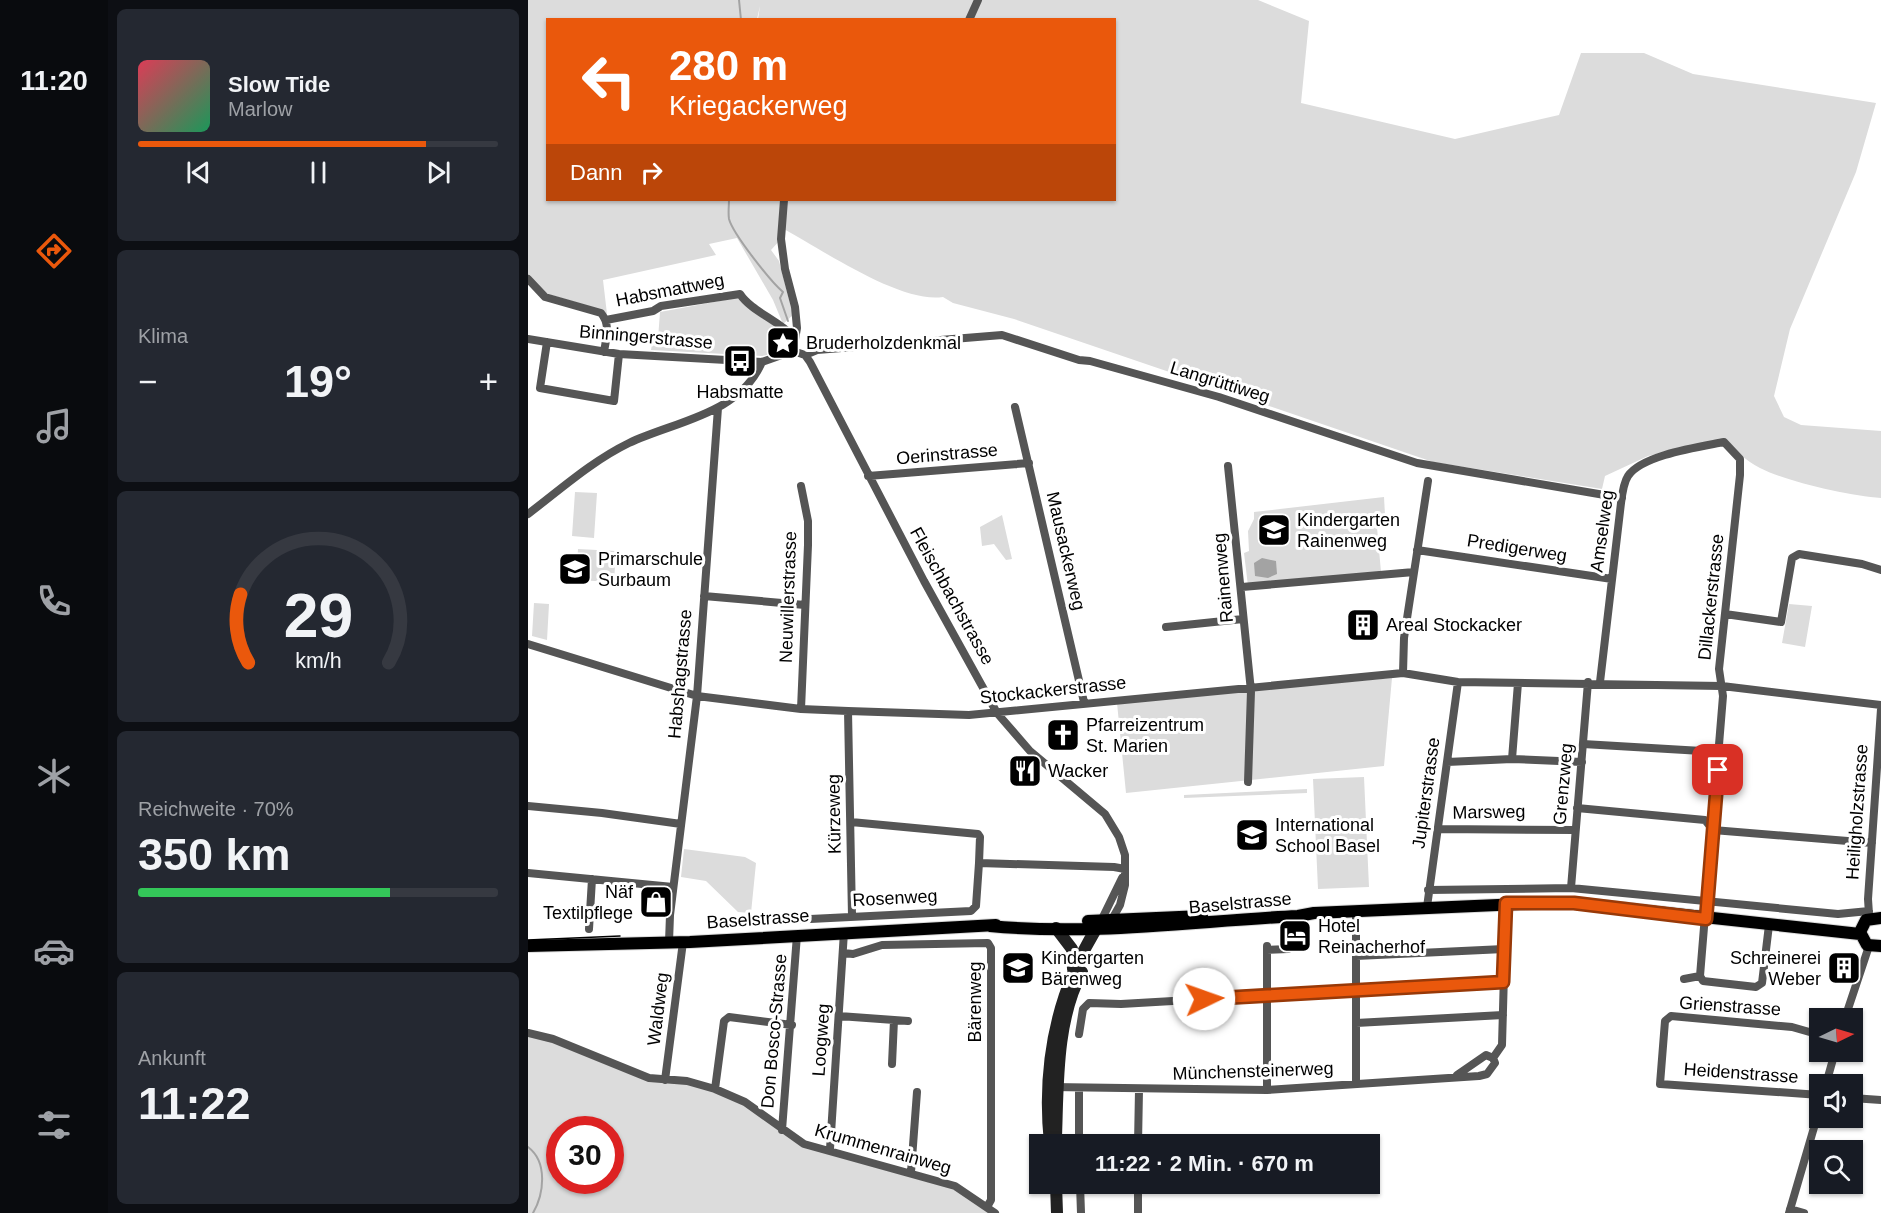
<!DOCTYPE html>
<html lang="de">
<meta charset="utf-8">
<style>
:root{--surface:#171b24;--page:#242831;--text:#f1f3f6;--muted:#9ea1a6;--line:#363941;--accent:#ea580c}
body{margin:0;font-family:Helvetica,sans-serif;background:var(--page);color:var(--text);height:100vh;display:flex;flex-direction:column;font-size:22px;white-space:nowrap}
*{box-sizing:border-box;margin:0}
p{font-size:20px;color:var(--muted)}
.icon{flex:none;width:33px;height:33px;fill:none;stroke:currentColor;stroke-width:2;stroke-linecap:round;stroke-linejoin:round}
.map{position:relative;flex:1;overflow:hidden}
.panel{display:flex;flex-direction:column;gap:9px;padding:9px;background:#0d0f14;width:420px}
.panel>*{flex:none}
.hud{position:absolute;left:18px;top:18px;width:570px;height:183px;border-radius:0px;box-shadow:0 2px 4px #0004;background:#ea580c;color:#fff;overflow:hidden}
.needle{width:39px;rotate:85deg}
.controls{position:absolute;left:1281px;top:1008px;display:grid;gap:12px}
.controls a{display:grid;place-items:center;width:54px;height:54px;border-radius:0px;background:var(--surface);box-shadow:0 2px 4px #0004;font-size:30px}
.speed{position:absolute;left:18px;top:1116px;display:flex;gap:12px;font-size:30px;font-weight:700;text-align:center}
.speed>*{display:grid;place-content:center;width:78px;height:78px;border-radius:50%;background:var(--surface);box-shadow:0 2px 4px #0004;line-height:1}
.speed .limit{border:9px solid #d22;background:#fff;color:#111}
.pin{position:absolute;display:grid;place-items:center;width:51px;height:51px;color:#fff;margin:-26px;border-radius:12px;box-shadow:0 3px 9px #0006}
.me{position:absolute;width:66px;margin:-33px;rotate:87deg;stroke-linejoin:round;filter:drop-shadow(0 0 4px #0008)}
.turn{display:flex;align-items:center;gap:21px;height:126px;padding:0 24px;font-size:27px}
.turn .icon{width:78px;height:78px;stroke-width:2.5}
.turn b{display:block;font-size:42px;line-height:51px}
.then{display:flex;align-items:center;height:57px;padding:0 24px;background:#0003;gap:12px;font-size:22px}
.big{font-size:45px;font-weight:700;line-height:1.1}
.panel .tile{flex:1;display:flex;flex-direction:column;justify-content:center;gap:9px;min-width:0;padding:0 21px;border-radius:9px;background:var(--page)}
.panel .dial{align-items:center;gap:0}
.dial svg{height:156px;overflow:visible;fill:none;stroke:var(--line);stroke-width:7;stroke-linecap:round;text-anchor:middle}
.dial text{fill:var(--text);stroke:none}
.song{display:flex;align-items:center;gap:18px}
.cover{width:72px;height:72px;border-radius:9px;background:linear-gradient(135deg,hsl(350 70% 55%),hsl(150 70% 35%))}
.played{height:6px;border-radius:3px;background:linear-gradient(90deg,var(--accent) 80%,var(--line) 80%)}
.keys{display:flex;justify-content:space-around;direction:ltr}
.heat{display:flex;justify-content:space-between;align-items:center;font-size:33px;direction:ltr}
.charge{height:9px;border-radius:4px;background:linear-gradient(90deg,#34c759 70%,var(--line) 0)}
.trip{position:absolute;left:501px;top:1134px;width:351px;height:60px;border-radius:0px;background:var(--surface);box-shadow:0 2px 4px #0004;font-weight:700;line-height:60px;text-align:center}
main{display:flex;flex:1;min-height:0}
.tab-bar{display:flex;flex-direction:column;width:108px;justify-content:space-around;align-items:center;background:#090b0e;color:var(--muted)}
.tab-bar .icon{width:42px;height:42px}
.tab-bar .selected{color:var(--accent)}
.tab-bar b{font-size:27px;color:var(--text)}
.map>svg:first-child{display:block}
</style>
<main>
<nav class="tab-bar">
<b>11:20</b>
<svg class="icon selected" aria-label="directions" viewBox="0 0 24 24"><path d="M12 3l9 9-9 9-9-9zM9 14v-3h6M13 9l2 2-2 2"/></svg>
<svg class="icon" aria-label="music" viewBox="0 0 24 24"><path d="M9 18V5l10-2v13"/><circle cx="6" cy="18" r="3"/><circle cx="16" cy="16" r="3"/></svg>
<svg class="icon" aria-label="phone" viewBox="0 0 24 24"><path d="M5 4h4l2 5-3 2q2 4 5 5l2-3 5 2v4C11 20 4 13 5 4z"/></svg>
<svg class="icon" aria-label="climate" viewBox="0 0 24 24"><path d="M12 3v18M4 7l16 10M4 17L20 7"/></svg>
<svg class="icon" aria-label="car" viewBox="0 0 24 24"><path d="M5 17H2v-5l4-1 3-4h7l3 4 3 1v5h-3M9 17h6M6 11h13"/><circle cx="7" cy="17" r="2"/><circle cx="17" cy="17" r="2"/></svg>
<svg class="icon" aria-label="filters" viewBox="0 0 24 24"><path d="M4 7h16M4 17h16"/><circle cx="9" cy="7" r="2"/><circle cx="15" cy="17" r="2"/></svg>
</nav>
<section class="panel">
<div class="tile">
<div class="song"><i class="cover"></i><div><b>Slow Tide</b><p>Marlow</p></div></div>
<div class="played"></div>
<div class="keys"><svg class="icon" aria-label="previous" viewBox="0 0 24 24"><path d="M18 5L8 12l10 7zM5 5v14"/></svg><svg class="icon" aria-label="pause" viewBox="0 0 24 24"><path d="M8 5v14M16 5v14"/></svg><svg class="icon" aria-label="next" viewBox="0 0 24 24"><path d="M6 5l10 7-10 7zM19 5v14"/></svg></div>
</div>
<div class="tile"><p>Klima</p>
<div class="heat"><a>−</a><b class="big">19°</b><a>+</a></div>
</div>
<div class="tile dial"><svg viewBox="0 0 100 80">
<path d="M14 69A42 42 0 1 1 86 69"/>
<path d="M14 69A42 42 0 0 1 10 34" stroke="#ea580c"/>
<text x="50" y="56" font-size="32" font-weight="700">29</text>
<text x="50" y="72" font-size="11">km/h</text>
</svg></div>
<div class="tile"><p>Reichweite · 70%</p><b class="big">350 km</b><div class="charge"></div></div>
<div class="tile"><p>Ankunft</p><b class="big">11:22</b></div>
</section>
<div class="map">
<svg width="1353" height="1213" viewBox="0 0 1353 1213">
<rect width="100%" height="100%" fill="#fff"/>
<path fill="#dcdcdc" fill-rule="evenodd" d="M0 0H730L781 21 773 103 927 139 1031 115 1053 53H1116L1165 74 1348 103 1328 172 1262 329 1246 396 1256 417 1273 425 1353 431V498C1322 496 1259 482 1232 468 1217 460 1207 450 1196 438L1120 456 1077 476 1074 489 905 462 486 319 425 303 415 297C373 304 293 249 254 228L253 239 243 250 251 261 265 315 255 324 245 300 209 238 181 244 188 255 75 280 79 314 67 308 17 293 0 275ZM232 6 230 19 586 20V200H20V20L229 19Z
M213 297 263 339C255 349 247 354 234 356L123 350 125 338 130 339 132 312Z
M47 492 69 493 66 538 44 536Z
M856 497 857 515 848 516 853 572 720 586 716 553 721 551 720 531 726 519V512Z
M474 515 484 559 478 560 466 544 454 546 452 527Z
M50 549 88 551 86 582 48 580Z
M6 603 21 604 19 640 4 636Z
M1261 604 1284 606 1277 647 1254 643Z
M864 678 856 766 598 793 589 703Z
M836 777 841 887 790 889 785 779Z
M779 789V793L656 798V795Z
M156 849 217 857 228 863 223 913 210 912 178 881 153 877Z
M0 1033 105 1073 159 1081 217 1102 276 1144 427 1186 467 1213H0ZM32 1130H82V1180H32Z"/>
<path fill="#a3a3a3" d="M734 558 748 561 749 574 740 578 727 576 726 563Z"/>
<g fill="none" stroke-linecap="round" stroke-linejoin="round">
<path stroke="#a3a3a3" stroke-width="2" d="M211 0 213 20
M201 200C201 205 200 213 201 219 205 234 243 282 255 292L252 298 260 321
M0 1147C20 1162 16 1194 5 1213"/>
<defs>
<path id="primary" d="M1353 918 1338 920 1332 932 1339 945 1353 946
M560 921 674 916
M462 926C565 936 667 921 770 916L786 913 1014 903H1046L1332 934
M0 946 162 942 468 925"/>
</defs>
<use href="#primary" stroke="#dbdbdb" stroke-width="14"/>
<path stroke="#555" stroke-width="8" d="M441 20 450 0
M256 200 253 239 257 269 267 307 269 328 265 351
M0 279 17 297 73 313C83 325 78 338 76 352
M78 320 125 311 133 306 212 294C223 311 250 320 266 337
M0 339 91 354 234 362 265 351
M19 342 12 388 86 401 91 354
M265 351 277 355 282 362 396 581 469 713 502 751 577 814 591 837 597 855V885L592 905 583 921
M277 355 289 350 474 335 551 360 562 361 691 397 889 463 1094 498
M487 407 556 702
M700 466 723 691 720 782
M340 476 501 463
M273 486 280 521V545L273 709
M0 514C33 489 64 461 101 443 147 421 211 415 234 362
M889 550 1084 579
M714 587 886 572
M176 596 277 605
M1197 614 1253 622 1264 558 1271 554 1334 564 1353 570
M638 627 715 619
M0 644 169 696 273 709 320 711 441 715 875 673 930 682 1194 686 1353 705
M875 673 876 638 900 481
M1072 682 1093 503C1094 495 1096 482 1100 476 1114 455 1171 447 1196 442L1212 459V475L1191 669 1195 696 1172 976 1175 981 1228 987 1234 983 1241 925
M320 711 324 916
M1055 744 1191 752
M984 759 990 683
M919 762 984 759 1054 762
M0 806 74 813 153 824
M1049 808 1177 820 1185 830 1344 843
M323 822 450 834 452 837 451 863
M910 829 1047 830
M0 873 145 887
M1043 888 1060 682
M900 890 1043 888 1310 914 1341 911
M899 907 930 682
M828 911V1083
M1341 914 1340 899 1353 709
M242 921 443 911 448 906 451 863 586 867 597 869
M573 921 594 878
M61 929 64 879
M141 942 142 915 169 696 190 408
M739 950 760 949
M315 953 325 954 354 945 460 943 463 948V1200L459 1207
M828 956 976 949
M1156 979 1172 976
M311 1016 380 1021
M1317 1018 1341 946
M828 1023 975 1015
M0 1033 25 1039 121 1078 159 1081 187 1089 217 1102 276 1144 427 1186 467 1213
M551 1034 555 1009 561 1003 593 1004 975 982
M1292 1035 1264 1027 1143 1016 1137 1021 1132 1084 1292 1095
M965 1058 974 1045 978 903
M364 1064 366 1020
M137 1080 155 942
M1298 1084 1307 1052
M524 1087 739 1090 951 1076 959 1074 967 1063 965 1058 958 1055 929 1075
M187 1089 196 1021 201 1017 264 1025
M739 1090V946
M1324 1098 1353 1100
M254 1130 269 935
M551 1144V1088
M610 1144 611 1090
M302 1149 316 932
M383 1172 389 1092
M552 1184 553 1213
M1262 1209 1276 1213
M610 1213V1184
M1261 1213 1292 1107"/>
<path stroke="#222" stroke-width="12" d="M528 928 544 949 545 969
M528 1137C530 1084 528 1020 554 972
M522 1144C514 1067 527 996 568 929
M528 1184 529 1213"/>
<use href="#primary" stroke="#000" stroke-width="12"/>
<path stroke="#000" stroke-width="1.5" d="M0 940 92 936"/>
</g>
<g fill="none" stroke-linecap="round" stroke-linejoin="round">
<defs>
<path id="route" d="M676 999 975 982 978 903H1046L1178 919 1190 770"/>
</defs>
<use href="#route" stroke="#983908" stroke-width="15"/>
<use href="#route" stroke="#ea580c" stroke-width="10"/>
</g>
<defs>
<symbol id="sight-square" viewBox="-11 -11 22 22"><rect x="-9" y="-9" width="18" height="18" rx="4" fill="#000" stroke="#fff"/><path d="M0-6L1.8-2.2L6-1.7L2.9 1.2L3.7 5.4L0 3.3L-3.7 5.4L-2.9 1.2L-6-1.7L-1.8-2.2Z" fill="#fff"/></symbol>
<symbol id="bus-square" viewBox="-11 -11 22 22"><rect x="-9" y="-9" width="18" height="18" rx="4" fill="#000" stroke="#fff"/><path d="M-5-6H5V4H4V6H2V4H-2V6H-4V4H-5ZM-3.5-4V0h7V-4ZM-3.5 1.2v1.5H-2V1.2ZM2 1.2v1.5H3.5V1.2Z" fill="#fff"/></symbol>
<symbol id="school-square" viewBox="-11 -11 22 22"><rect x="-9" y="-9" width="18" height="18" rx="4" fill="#000" stroke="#fff"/><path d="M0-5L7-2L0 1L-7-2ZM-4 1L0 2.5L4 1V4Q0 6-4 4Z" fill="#fff"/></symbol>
<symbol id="building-square" viewBox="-11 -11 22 22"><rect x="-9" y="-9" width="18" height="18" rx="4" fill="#000" stroke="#fff"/><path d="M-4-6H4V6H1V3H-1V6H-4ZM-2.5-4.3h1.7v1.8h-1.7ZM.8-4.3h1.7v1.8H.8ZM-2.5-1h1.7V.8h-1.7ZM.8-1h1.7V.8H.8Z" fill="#fff"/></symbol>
<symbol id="church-square" viewBox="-11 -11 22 22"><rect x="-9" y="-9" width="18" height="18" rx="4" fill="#000" stroke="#fff"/><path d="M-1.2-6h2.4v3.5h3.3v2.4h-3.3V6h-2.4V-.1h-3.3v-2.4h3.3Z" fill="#fff"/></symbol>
<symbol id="restaurant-square" viewBox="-11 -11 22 22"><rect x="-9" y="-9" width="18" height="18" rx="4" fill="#000" stroke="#fff"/><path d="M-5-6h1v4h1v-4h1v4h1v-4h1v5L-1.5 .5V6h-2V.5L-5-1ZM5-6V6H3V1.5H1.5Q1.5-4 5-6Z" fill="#fff"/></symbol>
<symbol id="shop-square" viewBox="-11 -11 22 22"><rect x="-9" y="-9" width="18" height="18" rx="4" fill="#000" stroke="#fff"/><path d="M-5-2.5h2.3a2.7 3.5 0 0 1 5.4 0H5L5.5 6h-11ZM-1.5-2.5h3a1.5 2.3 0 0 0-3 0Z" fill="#fff"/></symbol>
<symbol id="hotel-square" viewBox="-11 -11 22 22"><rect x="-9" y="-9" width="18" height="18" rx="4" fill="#000" stroke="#fff"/><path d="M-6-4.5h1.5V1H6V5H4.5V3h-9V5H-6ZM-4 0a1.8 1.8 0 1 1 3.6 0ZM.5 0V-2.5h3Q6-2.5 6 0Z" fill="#fff"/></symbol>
</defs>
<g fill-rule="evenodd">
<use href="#sight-square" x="236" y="324" width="38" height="38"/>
<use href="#bus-square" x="193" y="342" width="38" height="38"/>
<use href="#school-square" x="727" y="511" width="38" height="38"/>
<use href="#school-square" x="28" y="550" width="38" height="38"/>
<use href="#building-square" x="816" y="606" width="38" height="38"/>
<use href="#church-square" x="516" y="716" width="38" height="38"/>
<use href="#restaurant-square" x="478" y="752" width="38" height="38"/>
<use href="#school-square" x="705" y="816" width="38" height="38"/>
<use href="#shop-square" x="109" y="883" width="38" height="38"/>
<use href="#hotel-square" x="748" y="917" width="38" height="38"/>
<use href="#school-square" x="471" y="949" width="38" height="38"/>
<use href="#building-square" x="1297" y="949" width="38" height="38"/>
</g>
<g text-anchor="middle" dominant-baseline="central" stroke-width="6" stroke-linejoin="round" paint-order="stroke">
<g font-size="18" fill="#000" stroke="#fff">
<text transform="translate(142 290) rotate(-11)">Habsmattweg</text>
<text transform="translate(118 337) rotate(5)">Binningerstrasse</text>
<text transform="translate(692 382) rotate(17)">Langrüttiweg</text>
<text transform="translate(419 454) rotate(-5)">Oerinstrasse</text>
<text transform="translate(1074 531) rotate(-82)">Amselweg</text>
<text transform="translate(989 548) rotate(9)">Predigerweg</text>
<text transform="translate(538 551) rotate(77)">Mausackerweg</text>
<text transform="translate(695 578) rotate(-95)">Rainenweg</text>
<text transform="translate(424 596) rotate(61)">Fleischbachstrasse</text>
<text transform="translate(260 597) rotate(-88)">Neuwillerstrasse</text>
<text transform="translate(1183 597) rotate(-84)">Dillackerstrasse</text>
<text transform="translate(152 674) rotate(-85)">Habshagstrasse</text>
<text transform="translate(525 690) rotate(-6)">Stockackerstrasse</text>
<text transform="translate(1035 784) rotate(-85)">Grenzweg</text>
<text transform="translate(898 793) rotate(-82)">Jupiterstrasse</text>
<text transform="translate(961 812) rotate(-1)">Marsweg</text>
<text transform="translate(1329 812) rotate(-86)">Heiligholzstrasse</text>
<text transform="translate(306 814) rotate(-91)">Kürzeweg</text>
<text transform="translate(367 898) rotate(-3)">Rosenweg</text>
<text transform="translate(712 903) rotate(-5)">Baselstrasse</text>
<text transform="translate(230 919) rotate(-4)">Baselstrasse</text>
<text transform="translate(447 1002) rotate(-90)">Bärenweg</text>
<text transform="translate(1202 1006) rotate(4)">Grienstrasse</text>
<text transform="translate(130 1009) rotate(-83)">Waldweg</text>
<text transform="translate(246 1031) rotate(-85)">Don Bosco-Strasse</text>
<text transform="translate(293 1040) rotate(-86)">Loogweg</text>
<text transform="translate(725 1071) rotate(-2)">Münchensteinerweg</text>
<text transform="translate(1213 1073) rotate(4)">Heidenstrasse</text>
<text transform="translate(355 1149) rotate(16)">Krummenrainweg</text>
</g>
<g font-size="18" fill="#000" stroke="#fff" text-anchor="start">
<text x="278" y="343">Bruderholzdenkmal</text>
<text x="212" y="392" text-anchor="middle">Habsmatte</text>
<text x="769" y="520">Kindergarten<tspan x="769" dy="21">Rainenweg</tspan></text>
<text x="70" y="559">Primarschule<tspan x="70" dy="21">Surbaum</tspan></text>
<text x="858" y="625">Areal Stockacker</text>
<text x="558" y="725">Pfarreizentrum<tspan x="558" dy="21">St. Marien</tspan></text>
<text x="520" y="771">Wacker</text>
<text x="747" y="825">International<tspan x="747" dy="21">School Basel</tspan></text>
<text x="105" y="892" text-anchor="end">Näf<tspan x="105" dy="21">Textilpflege</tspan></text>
<text x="790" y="926">Hotel<tspan x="790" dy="21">Reinacherhof</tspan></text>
<text x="513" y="958">Kindergarten<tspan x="513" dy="21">Bärenweg</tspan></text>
<text x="1293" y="958" text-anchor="end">Schreinerei<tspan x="1293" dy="21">Weber</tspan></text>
</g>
</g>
</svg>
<div class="controls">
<a><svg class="needle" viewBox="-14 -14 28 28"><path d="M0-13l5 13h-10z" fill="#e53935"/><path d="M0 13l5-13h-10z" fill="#9ea1a6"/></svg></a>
<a><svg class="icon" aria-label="sound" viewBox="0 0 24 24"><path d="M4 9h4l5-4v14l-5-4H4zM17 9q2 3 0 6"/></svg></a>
<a><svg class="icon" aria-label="search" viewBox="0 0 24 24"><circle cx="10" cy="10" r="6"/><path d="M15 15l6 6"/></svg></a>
</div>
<div class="speed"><div class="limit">30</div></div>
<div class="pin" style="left:1190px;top:770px;background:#d93025"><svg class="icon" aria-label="arrive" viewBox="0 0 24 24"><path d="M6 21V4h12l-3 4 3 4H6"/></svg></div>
<svg class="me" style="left:676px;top:999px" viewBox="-20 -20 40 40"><circle r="19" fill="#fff"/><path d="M0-13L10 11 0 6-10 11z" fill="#ea580c"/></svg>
<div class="trip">11:22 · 2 Min. · 670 m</div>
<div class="hud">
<div class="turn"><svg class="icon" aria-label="left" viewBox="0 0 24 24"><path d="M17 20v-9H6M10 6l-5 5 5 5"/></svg><div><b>280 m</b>Kriegackerweg</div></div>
<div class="then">Dann<svg class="icon" aria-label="right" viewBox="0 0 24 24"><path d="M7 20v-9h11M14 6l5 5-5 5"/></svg></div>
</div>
</div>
</main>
